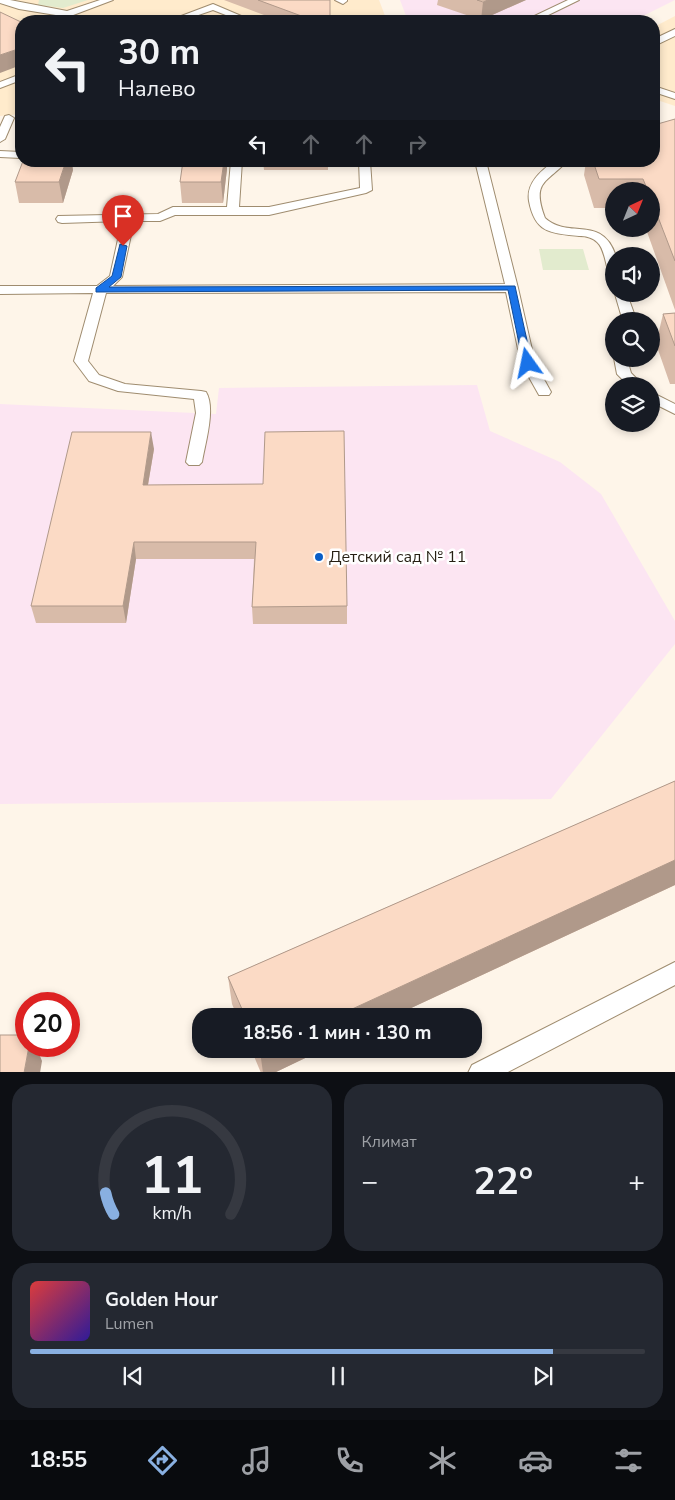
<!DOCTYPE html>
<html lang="ru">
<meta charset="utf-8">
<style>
:root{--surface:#171b24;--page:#242831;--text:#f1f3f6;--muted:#9ea1a6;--line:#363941;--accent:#89b0e1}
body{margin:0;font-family:"Nunito Sans",sans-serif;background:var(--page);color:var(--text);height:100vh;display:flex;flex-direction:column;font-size:19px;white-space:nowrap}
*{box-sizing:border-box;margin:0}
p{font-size:16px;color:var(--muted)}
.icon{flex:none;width:28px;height:28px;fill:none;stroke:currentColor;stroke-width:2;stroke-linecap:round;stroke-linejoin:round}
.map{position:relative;height:1072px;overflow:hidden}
.drawer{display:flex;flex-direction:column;gap:12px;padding:12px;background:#0d0f14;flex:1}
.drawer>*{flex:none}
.banner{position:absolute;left:15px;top:15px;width:645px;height:152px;border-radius:20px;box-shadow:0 2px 8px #0003;background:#171b24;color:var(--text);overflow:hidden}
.needle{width:32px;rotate:43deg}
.tools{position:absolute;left:605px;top:182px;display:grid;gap:10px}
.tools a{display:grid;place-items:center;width:55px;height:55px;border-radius:50%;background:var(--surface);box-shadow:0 2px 8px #0003;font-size:25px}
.speed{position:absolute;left:15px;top:992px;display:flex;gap:10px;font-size:25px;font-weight:700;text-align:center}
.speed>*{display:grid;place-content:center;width:65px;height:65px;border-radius:50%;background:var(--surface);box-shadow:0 2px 8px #0003;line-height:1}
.speed .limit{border:8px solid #d22;background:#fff;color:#111}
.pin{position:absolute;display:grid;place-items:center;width:42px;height:42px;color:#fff;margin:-51px -21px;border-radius:50% 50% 50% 0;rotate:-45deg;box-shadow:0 0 5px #0007}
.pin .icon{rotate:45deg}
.me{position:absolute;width:55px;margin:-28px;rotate:348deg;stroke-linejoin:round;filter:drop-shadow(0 0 4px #0008)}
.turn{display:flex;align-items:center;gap:18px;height:105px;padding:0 20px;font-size:22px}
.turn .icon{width:65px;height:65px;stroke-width:2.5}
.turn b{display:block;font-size:35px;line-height:42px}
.lanes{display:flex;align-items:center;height:48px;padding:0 20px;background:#0003;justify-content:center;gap:25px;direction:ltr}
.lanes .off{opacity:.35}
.big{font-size:38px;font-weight:700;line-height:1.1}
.drawer .tile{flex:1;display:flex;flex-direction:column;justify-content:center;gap:8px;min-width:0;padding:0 18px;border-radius:20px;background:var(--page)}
.drawer .dial{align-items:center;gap:0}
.dial svg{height:130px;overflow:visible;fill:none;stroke:var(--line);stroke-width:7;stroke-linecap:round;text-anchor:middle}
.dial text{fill:var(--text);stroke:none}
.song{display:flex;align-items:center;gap:15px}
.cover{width:60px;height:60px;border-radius:8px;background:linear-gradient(135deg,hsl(0 70% 55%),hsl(250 70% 35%))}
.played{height:5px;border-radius:2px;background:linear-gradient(90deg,var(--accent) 85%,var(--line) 85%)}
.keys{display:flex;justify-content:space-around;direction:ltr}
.heat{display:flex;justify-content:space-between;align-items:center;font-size:28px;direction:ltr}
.drawer .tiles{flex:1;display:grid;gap:12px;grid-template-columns:1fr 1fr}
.tile:last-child{grid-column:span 2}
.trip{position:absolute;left:192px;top:1008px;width:290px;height:50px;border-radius:20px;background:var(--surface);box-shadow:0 2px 8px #0003;font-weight:700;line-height:50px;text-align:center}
.dock{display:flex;height:80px;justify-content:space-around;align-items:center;background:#090b0e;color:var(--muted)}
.dock .icon{width:35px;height:35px}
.dock .selected{color:var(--accent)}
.dock b{font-size:22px;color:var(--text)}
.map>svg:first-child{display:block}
</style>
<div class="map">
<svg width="675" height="1073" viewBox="0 0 675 1073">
<rect width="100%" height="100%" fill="#fef5e9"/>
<path fill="#ffebcc" d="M0 0H379L387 21H21V114L0 116Z
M675 16V106L654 99V27Z"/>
<path fill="#fce5f2" d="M400 0H675L633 21H408Z
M477 385 490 431 560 462 601 494 675 621V644L551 799 0 804V404L216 414 219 388Z"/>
<path fill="#e2ebce" d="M39 0H88L63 8 38 5Z
M539 249H583L589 270H543Z"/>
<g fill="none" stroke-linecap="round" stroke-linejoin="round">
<defs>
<path id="service" d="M0 0H10L67 11 100 0H113L68 17 19 9 0 3Z
M335 0H347V1L343 4Z
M568 0H579L536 21H524Z
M213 4 253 21H241L213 10 181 21H168Z
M675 29V36L654 46V39Z
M21 74V80L0 88V82Z
M654 86 675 93V99L654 92Z
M9 115 14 118 5 139 0 142V127L5 116Z
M0 151 21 152V158L0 157Z
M231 161H242L239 207H269L360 188 359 161H370L372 190 366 193 269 215H175L160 221H134L122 277 113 286 505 284 475 161H486L518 288 535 363 551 392 549 395H539L521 363 506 292 106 293 88 361 99 375 125 384 201 391 206 392C216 408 205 444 202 462L199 465H189L186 462 196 413 194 399 118 391 89 381 74 361 93 293 0 294V286H97L110 276 122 221 62 223 58 222 56 219 58 216 158 214 173 207H227Z
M554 161H567C547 183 531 181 545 218 569 240 602 214 616 256H614V274L608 270C605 261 604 248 597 242 592 237 585 236 579 236 550 233 535 233 529 201 526 183 541 171 554 161Z
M615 294H627L636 319 634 321H621L622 318Z
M614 358 627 359 631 373 644 386H629L617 374Z
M651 392 675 404V414L651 402Z
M675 962V985L506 1073H468L472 1065Z"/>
</defs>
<use href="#service" stroke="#9f8c6f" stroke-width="2"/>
<use href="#service" fill="#fff" fill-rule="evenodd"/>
</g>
<path fill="#d8bba9" d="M224 0H330V21H280Z
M438 0H526L481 20 437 5Z
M675 119V310L646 229H651V191H614V208H594L584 175 586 161H654Z
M263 161H328V170H264Z
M227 169 223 203H182L180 182Z
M73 170 63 203H19L15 182Z
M675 313V384H670L656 344 663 314Z
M154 449 148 485 263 484 347 606V624H253L252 607 254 559H136L126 623H36L31 606Z
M675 781V885L394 1016H237L232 1004 228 977Z
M251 1049H324L274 1073H261Z"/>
<path fill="#b0998a" d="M488 0H526L481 20 483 2Z
M21 48V65L0 73V55Z
M66 161H72L73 170 63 203 59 182Z
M224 161H227V169L223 203 221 182Z
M151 432 154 449 145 502 143 485Z
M134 542 136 559 126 623 123 606Z
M675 860V885L394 1016H337Z
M29 1046H36L42 1061 40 1073H24Z
M266 1049H324L274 1073H263L260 1051Z"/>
<path fill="#fbdac5" stroke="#b0998a" d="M258 0H330V21H315Z
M477 0H488L483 2Z
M0 12 21 22V48L0 55Z
M675 119V261L651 199V191H648L643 179H599L593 161H654V125Z
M23 161H66L59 182H15Z
M183 161H224L221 182H180Z
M675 313V346L663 314Z
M344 431 347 606 252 607 256 542H134L123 606H31L72 432H151L143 485 263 484 265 432Z
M675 781V860L337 1016H245L228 977Z
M0 1035H26V1046H29L24 1073H0Z
M259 1049H266L260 1051Z"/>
<path fill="#1a73e8" stroke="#114b97" d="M120 244 127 246 121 277 109 287 515 286 532 363 528 366 523 363 508 290 96 292V288L112 276Z"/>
<circle fill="#0a5ec7" stroke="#fff" stroke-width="2" cx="319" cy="557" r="5"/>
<g text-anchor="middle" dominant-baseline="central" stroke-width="5" stroke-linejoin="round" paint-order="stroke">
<g font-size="16" fill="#261f13" stroke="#fff" text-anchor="start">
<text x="329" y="557">Детский сад № 11</text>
</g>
</g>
</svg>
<div class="tools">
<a><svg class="needle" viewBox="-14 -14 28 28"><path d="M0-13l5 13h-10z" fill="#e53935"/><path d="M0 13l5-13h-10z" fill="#9ea1a6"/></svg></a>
<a><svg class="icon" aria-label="sound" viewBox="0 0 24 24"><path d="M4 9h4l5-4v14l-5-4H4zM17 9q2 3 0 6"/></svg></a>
<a><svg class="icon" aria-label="search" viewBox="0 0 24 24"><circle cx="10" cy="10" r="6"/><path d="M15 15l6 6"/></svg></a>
<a><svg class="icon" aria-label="layers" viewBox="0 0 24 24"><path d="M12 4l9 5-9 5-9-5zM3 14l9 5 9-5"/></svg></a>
</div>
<div class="speed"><div class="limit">20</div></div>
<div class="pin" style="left:123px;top:246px;background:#d93025"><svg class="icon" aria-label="arrive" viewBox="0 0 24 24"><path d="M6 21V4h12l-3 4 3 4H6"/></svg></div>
<svg class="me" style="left:528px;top:363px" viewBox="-20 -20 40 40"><path d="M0-17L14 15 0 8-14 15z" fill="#1a73e8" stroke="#fff" stroke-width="4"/></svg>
<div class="trip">18:56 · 1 мин · 130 m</div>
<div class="banner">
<div class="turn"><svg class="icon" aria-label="left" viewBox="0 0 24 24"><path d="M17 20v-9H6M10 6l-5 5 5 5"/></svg><div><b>30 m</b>Налево</div></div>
<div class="lanes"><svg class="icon" aria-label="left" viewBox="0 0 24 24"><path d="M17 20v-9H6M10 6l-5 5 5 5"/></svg><svg class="icon off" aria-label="ahead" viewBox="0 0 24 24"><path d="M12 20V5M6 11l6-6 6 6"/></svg><svg class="icon off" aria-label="ahead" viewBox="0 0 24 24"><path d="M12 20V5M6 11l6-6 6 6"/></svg><svg class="icon off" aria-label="right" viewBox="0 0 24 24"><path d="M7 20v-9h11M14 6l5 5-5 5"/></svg></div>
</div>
</div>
<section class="drawer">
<div class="tiles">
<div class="tile dial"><svg viewBox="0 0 100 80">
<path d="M14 69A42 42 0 1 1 86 69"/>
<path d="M14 69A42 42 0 0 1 9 56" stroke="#89b0e1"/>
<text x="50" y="56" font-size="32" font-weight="700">11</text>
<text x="50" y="72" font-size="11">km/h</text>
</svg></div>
<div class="tile"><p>Климат</p>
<div class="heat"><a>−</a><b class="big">22°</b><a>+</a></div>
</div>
<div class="tile">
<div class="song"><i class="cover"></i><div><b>Golden Hour</b><p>Lumen</p></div></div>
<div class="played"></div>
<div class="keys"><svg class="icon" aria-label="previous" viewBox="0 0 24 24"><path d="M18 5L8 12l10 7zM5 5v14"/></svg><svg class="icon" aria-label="pause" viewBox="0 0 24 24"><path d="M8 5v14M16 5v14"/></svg><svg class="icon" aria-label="next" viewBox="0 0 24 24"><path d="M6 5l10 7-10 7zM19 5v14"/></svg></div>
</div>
</div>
</section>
<nav class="dock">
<b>18:55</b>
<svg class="icon selected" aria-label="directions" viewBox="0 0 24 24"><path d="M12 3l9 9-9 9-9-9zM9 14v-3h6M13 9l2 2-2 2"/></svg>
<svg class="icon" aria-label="music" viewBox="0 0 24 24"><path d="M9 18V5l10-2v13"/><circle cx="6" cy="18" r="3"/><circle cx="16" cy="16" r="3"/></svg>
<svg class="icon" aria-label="phone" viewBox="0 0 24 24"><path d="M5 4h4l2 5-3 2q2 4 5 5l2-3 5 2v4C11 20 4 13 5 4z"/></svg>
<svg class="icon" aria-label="climate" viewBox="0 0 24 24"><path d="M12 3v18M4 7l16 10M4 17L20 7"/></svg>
<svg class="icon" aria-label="car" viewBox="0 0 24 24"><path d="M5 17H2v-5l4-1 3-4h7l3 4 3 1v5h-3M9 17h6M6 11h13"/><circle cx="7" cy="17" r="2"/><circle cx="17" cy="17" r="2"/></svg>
<svg class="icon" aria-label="filters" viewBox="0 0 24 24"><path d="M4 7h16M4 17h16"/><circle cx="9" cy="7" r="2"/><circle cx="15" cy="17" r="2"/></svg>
</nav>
